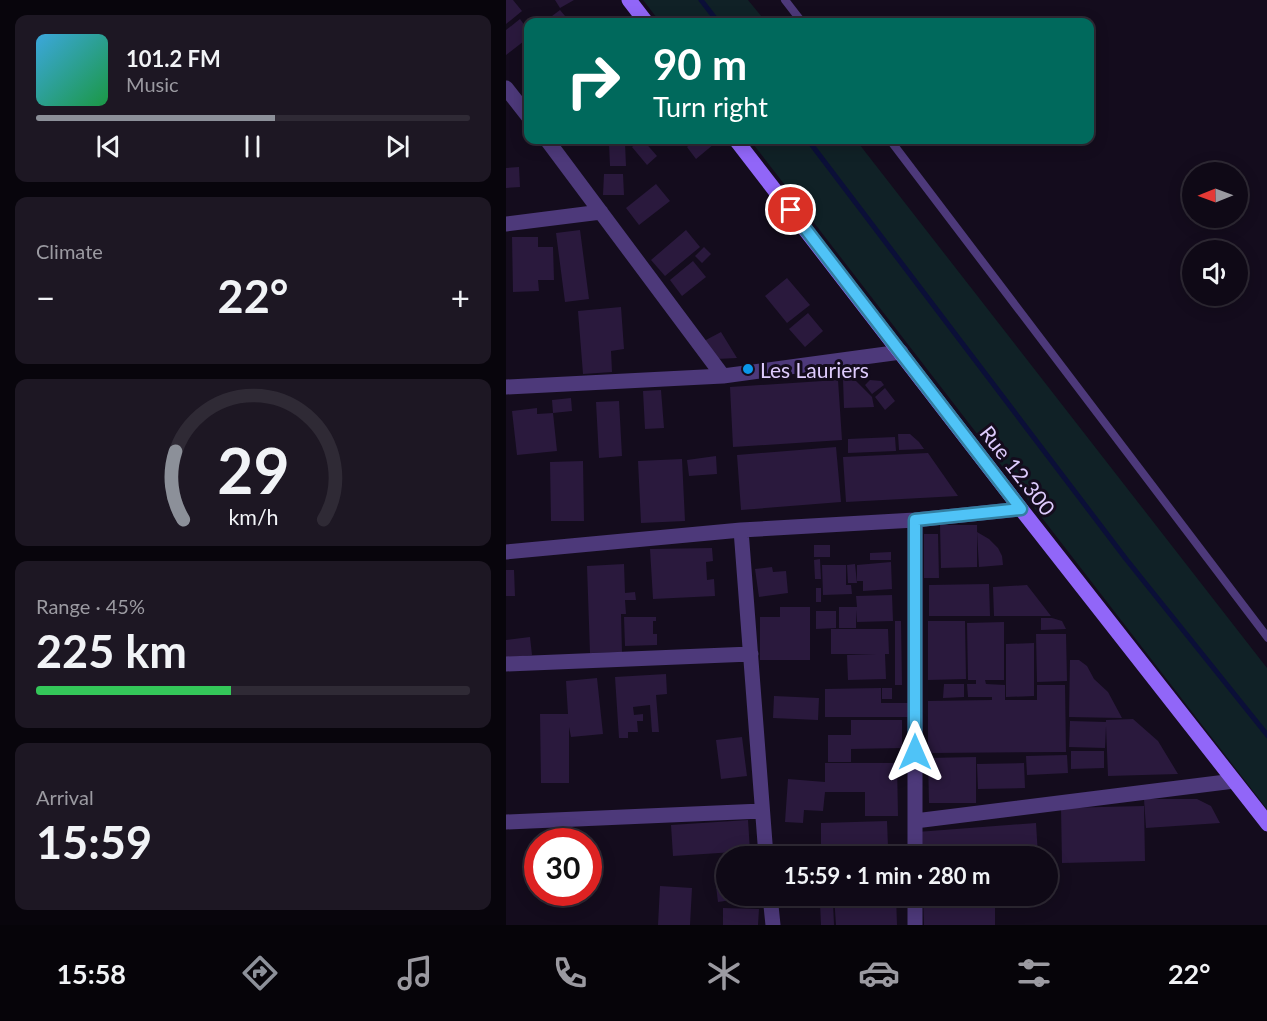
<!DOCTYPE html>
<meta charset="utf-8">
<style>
:root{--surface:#0f0916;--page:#1d1723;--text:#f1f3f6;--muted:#9b9aa1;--line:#2f2a35;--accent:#8c9099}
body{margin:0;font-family:Lato,sans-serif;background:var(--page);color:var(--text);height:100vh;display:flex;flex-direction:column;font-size:22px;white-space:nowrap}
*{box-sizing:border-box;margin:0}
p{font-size:20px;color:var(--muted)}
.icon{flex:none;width:33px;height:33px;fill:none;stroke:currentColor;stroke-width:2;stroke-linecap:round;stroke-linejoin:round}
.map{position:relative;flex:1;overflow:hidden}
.drawer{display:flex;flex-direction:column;gap:15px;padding:15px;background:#08050c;width:506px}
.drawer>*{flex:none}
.banner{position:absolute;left:18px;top:18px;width:570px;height:126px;border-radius:12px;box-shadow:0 3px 15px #0003,0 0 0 2px var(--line);background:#00695c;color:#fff;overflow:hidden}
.needle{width:39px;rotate:269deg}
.tools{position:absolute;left:676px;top:162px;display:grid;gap:12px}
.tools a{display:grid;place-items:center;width:66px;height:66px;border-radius:50%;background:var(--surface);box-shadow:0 3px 15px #0003,0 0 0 2px var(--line);font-size:30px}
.speed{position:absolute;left:18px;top:828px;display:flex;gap:12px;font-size:30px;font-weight:700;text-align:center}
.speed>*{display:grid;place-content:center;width:78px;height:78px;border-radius:50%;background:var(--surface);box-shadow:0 3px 15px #0003,0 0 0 2px var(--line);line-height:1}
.speed .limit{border:9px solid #d22;background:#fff;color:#111}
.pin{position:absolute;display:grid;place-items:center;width:51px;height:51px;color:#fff;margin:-26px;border:3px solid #fff;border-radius:50%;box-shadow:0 2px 6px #0007}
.me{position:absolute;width:66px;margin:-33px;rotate:0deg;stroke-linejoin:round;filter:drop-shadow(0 0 4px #0008)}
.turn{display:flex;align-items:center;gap:21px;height:126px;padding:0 30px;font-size:27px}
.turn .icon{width:78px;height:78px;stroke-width:2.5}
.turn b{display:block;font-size:42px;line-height:51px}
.big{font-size:45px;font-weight:700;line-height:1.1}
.drawer .card{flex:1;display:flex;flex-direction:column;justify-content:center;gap:9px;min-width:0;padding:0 21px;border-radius:12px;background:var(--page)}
.drawer .dial{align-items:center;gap:0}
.dial svg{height:156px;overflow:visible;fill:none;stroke:var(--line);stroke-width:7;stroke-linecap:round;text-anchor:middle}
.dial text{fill:var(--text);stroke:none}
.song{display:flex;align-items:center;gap:18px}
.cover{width:72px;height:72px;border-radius:9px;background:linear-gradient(135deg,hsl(200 70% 55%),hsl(140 70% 35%))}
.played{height:6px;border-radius:3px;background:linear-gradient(90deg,var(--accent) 55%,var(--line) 55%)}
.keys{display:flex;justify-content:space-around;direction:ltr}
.heat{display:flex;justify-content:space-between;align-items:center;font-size:33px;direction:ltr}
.charge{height:9px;border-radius:4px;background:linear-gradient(90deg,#34c759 45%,var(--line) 0)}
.trip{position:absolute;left:210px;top:846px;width:342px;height:60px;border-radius:30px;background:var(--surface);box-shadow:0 3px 15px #0003,0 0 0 2px var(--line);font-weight:700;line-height:60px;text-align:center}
.dock{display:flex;height:96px;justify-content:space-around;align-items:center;background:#060409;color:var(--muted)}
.dock .icon{width:42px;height:42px}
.dock .active{color:var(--accent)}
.dock b{font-size:27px;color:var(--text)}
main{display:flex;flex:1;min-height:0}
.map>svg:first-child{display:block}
</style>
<main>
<section class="drawer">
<div class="card">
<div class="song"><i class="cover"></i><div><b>101.2 FM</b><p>Music</p></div></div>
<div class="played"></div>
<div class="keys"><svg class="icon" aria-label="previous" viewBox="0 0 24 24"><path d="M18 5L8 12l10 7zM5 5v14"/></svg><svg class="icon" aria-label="pause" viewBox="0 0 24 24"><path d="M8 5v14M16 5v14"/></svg><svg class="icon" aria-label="next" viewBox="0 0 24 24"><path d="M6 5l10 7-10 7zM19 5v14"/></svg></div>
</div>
<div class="card"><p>Climate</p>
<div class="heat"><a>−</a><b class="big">22°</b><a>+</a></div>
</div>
<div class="card dial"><svg viewBox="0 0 100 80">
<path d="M14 69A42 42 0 1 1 86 69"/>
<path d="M14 69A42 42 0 0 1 10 34" stroke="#8c9099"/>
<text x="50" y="56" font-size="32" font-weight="700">29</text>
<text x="50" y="72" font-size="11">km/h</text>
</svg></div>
<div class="card"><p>Range · 45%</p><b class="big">225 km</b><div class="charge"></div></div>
<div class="card"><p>Arrival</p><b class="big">15:59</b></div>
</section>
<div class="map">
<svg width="762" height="925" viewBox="0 0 762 925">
<rect width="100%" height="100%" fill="#140c1d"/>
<path fill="#102126" d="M137 0H242L260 22H154Z
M244 140H350L761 668V809Z"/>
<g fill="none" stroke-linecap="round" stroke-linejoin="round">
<path stroke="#0b0f38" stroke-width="5" d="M195 0 212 22
M302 140 620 559 762 736"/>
</g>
<path fill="#2a193d" d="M0 0H7L16 11 0 24Z
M49 0H68L54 8Z
M54 10 64 22H38Z
M14 19 22 30V38L0 55V30Z
M134 140H137L151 156 141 165 126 147Z
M189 140H204L208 144 190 159 181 147Z
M103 143H119L120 166H104Z
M13 167 14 187 0 188V168Z
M98 174H117L118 195H97Z
M150 184 164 201 133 225 120 208Z
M74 230 83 299 59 302 50 233Z
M180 230 194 247 159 276 145 260Z
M6 237H32V247H47L48 280H32L33 291 7 292Z
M198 247 205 254 196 263 189 256Z
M187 261 200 277 176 296 164 280Z
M281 278 304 305 281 323 259 296Z
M115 307 118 349 105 351 106 372 77 374 72 311Z
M302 313 317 331 299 347 283 329Z
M215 332 231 358 210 359 198 341Z
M337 379 350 381 366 397 368 407 338 408Z
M332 380 336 440 227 447 224 387Z
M364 380 375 381 378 385 366 394 359 385Z
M379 388 389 401 379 410 369 397Z
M155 390 158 428 139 429 137 391Z
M65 398 66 411 47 413 46 400Z
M113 401 116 456 93 458 90 402Z
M31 408V414L47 413 51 451 11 455 6 411Z
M392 434H404L413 442 418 449 393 450Z
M389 437 390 451 342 453V439Z
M330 447 335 502 235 510 231 455Z
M422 453 452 496 340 502 337 457Z
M210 456 211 474 183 476 181 460Z
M176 459 179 521 135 523 132 461Z
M77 461 78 521H45L44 462Z
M434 525H471V567L435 568Z
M471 532 483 539 492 548 496 556 497 565 473 567Z
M418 534H432L433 578H418Z
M308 545H324V557H308Z
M206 548 207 561 200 562 201 580 208 579 209 596 147 599 144 549Z
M385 552V560H364V553Z
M314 559 315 579H309L308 560Z
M385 562 386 589 357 591V581H351V565Z
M118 564 119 593 129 592 130 600H119L120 614H115L116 652 84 653 81 566Z
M349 564 351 583H342L341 565Z
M316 565H340V585H345L346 594 317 595Z
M266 567 267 572 280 571 282 593 253 597 249 569Z
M0 570H8L9 596H0Z
M483 584 484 616H423V585Z
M521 585 545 616H488L487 587Z
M310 588H315V602H310Z
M386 595 387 621 351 622 350 610V628H333V607H351L350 596Z
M274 607H304V660H254V617H274Z
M310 611H330V628L310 629Z
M118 617H150V621H147V634H151V645L119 646Z
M535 618H546L556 621 560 629 535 630Z
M389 621H395L396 685H389Z
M422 621H459L460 679 422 680Z
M498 622V680H479L480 684 499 685V700H531V685H559L560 752 422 753V701L486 700V697H462L461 684H470V680H462L461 623Z
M325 629H382L383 654H379L380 679 342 680 341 655 370 654H325Z
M530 634H560L561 681 531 682Z
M24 637 26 655 0 658V640Z
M528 643V696L500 697V644Z
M564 660H573L581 666 588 679 602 692 616 718 563 717Z
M160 674 161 694 150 695 153 732H146L144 705 127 707 128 715 137 714V721H131L132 732H122V738H113L109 677Z
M91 678 97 734 65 737 63 727V783H35L34 714H62L60 681Z
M438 684H458V697L437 698Z
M375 688V703H404V717H319V689Z
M376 688H386V699H376Z
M268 696 313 698 312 720 267 718Z
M627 719 652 741 672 774 602 776 600 726 599 748 563 747 564 721 600 722V720Z
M345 720H396V748L345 749V762H322V735H345Z
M236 737 241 776 215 779 210 740Z
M565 751H598V768L565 769Z
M561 755 562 773 521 775 520 756Z
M470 757V803H423L422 758Z
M319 763H391L392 816H359V792H319L317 811 298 810 297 823 279 822 282 779 319 782Z
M518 763 519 788 472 789 471 764Z
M638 799H691L705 806 714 823 640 828Z
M638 806 639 861 556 863 555 808Z
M242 820 244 851 167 856 165 825Z
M381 821 382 847 315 849V823Z
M530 823 532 856H413L411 832Z
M385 852 386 856H330V855Z
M220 875V896H239V898L212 902 209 878Z
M154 886 186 888 184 925H152Z
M328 896H390L391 925H330Z
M417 896H489V925H418Z
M314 903H327L328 925H315Z
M217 908 253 909 252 925H217Z"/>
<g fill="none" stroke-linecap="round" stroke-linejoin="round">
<path stroke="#4d397a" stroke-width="8" d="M279 0 296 22
M384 140 762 638"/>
<path stroke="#4d397a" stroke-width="15" d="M0 88 22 116
M41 140 217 376
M0 224 95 212
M0 387 217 376 395 352
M235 530 260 856
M0 552 235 530 409 520 515 509
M0 664 245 654
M409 821 728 781
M0 822 256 811
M409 856V520
M264 896 267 925
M409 925V896"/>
<path stroke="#9166f8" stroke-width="15" d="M123 0 140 22
M230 140 515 509 762 824"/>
</g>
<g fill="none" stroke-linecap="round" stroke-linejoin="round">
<defs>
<path id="route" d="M285 210 515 509 409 520V752"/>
</defs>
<use href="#route" stroke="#337fa1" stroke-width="15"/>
<use href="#route" stroke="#4fc3f7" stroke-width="10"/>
</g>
<circle fill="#0a97e9" stroke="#140c1d" stroke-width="2" cx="242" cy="369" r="6"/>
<g text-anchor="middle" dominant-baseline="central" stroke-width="6" stroke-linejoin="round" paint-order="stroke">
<g font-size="21" fill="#decbfd" stroke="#140c1d" text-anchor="start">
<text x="254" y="369">Les Lauriers</text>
</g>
<g font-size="21" fill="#decbfd" stroke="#140c1d">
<text transform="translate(512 470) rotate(52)">Rue 12.300</text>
</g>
</g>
</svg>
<div class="tools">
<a><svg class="needle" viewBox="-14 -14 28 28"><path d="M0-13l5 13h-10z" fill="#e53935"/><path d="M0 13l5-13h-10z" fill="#9b9aa1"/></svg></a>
<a><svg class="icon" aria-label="sound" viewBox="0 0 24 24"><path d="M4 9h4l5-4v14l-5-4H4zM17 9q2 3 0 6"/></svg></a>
</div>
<div class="speed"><div class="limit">30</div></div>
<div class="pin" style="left:285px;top:210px;background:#d93025"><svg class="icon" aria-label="arrive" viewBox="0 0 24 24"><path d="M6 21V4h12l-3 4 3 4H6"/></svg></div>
<svg class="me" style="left:409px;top:752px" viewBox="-20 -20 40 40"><path d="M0-17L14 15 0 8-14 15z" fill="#4fc3f7" stroke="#fff" stroke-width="4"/></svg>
<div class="trip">15:59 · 1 min · 280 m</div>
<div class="banner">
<div class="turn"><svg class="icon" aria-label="right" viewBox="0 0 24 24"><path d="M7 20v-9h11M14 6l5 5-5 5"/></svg><div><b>90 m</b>Turn right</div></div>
</div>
</div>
</main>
<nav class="dock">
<b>15:58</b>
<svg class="icon active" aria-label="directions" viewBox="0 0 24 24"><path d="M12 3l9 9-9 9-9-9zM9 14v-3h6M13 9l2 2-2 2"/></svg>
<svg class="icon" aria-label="music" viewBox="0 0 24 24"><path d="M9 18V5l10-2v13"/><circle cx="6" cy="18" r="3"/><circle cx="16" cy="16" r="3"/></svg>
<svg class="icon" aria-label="phone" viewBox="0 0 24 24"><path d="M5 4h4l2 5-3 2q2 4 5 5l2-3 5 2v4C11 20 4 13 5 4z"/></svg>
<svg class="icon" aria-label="climate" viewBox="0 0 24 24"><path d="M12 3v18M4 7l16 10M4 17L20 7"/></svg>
<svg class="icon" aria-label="car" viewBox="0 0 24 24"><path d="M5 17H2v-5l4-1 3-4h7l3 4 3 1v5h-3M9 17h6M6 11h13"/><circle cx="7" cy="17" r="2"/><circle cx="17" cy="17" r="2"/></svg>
<svg class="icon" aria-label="filters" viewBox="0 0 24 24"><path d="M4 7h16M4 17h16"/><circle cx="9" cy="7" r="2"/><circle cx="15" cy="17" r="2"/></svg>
<b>22°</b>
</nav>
